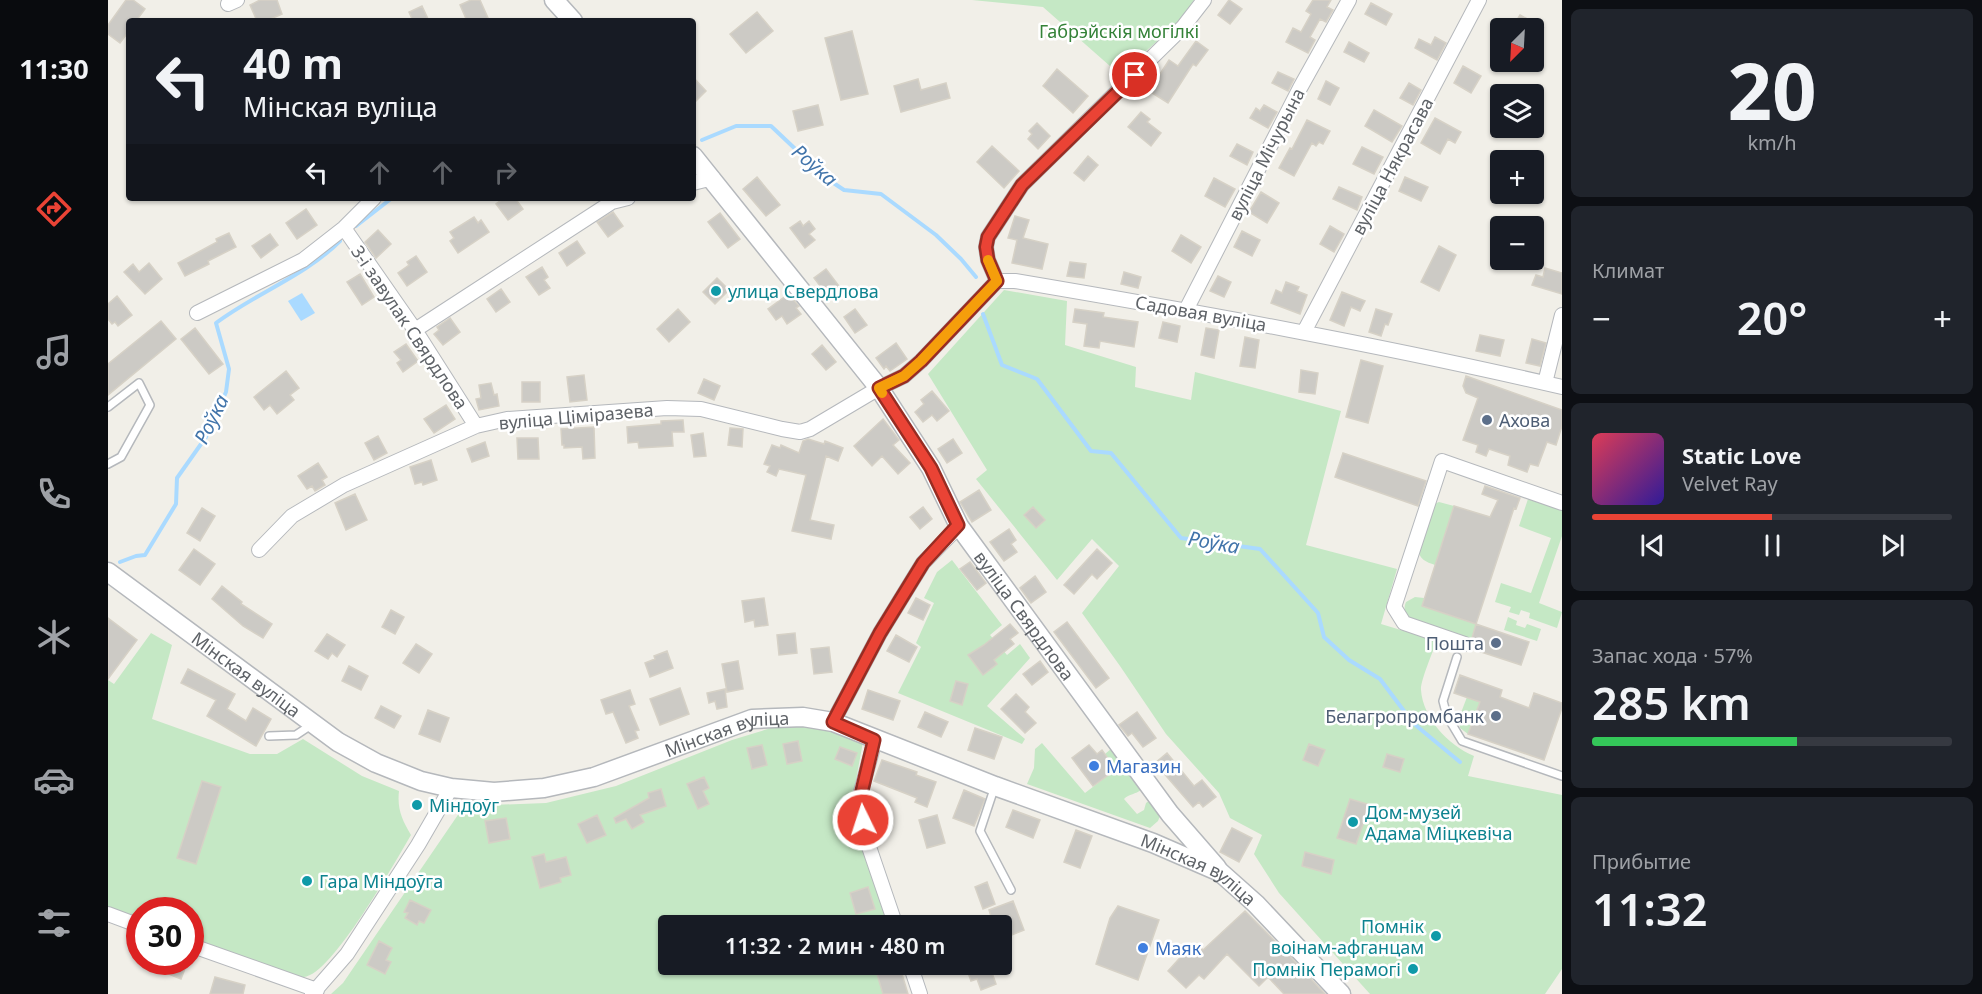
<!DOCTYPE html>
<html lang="ru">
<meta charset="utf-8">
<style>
:root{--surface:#171b24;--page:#20242c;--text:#f1f3f6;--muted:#9ea1a6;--line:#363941;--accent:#ea4335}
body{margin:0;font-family:"Noto Sans",sans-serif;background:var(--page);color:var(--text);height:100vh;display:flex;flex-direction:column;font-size:22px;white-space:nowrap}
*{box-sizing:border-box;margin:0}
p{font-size:20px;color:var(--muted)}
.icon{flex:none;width:33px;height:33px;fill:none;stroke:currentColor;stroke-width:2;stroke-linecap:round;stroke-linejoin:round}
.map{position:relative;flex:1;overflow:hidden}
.sheet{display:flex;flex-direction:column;gap:9px;padding:9px;background:#0d0f14;width:420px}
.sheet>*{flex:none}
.banner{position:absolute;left:18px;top:18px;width:570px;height:183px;border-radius:6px;box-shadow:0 2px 4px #0004;background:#171b24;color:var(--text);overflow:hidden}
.needle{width:39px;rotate:204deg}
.fabs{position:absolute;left:1382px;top:18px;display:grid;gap:12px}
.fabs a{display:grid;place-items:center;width:54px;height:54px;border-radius:6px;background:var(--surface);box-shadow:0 2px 4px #0004;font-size:30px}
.speed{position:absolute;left:18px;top:897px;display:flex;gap:12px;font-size:30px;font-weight:700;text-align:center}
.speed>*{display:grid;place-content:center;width:78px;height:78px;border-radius:50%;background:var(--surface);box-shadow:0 2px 4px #0004;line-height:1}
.speed .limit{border:9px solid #d22;background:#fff;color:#111}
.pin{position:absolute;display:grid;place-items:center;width:51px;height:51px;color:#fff;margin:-26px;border:3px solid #fff;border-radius:50%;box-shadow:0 2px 6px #0007}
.me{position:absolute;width:66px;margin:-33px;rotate:356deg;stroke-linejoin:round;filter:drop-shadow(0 0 4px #0008)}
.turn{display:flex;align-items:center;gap:21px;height:126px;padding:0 18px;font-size:27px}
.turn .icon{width:78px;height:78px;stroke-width:2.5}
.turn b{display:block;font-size:42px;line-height:51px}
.lanes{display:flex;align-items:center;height:57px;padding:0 18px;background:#0003;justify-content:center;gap:30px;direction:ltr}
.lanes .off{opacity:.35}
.big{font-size:45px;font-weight:600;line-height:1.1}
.sheet .widget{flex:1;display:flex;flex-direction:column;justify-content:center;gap:9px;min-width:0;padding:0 21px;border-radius:9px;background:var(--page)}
.sheet .dial{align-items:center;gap:0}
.dial b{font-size:78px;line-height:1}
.song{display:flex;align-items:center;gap:18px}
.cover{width:72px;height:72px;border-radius:9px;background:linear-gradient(135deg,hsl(350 70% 55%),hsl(250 70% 35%))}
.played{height:6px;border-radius:3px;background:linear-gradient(90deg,var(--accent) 50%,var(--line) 50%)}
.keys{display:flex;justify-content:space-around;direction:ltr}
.heat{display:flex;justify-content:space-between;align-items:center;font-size:33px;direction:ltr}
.charge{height:9px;border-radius:4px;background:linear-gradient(90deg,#34c759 57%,var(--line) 0)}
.trip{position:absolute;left:550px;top:915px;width:354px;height:60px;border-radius:6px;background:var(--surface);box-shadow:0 2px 4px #0004;font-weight:600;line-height:60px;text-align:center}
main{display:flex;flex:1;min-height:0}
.dock{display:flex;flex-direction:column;width:108px;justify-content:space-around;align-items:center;background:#090b0e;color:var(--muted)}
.dock .icon{width:42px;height:42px}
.dock .active{color:var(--accent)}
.dock b{font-size:27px;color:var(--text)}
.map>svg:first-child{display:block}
</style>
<main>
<nav class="dock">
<b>11:30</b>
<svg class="icon active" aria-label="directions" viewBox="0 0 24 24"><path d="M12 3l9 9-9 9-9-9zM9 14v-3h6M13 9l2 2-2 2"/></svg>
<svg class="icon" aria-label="music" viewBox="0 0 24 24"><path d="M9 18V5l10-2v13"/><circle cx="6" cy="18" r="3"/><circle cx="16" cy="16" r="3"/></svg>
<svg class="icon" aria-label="phone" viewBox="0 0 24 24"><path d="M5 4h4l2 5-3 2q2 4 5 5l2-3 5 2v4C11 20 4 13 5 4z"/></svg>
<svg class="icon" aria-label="climate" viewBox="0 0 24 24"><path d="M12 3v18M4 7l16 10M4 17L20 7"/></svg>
<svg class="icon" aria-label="car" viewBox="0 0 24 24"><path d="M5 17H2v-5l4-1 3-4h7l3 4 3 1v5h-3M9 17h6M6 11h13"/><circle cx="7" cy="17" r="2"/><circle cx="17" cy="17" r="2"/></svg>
<svg class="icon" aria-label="filters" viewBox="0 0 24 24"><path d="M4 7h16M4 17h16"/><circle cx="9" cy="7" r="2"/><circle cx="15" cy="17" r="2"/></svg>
</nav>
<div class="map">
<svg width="1454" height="994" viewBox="0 0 1454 994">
<rect width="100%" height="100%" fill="#f1efe8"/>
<path fill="#c5e8c5" d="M864 0H1086C1069 29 1036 51 1011 74L935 7Z
M896 290 959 301 957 345 1028 367 1027 387 1083 400 1087 372 1233 411 1198 545 1289 569 1273 624 1329 641C1325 651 1312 682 1313 690 1315 718 1340 745 1366 756L1360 776 1454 795V969L1437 994H1262L1171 893 1146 854 1154 835 1122 818 1111 793 1058 734 1012 666 974 613 1011 566 984 539 949 580 868 479 879 470 820 374Z
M1420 499 1454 510V536L1431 603 1454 612 1449 628 1421 618 1422 613 1413 610 1411 615 1401 612 1403 607 1387 602 1393 583 1423 593 1443 538 1411 526Z
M1331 502 1346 506 1327 565C1318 562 1311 559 1310 549L1326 504Z
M844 560 894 625 882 635 899 655 912 644 922 658 879 706 917 739 914 744 790 693 813 647 808 643 826 603 816 598 829 572Z
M1307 597 1316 598 1314 606 1368 624 1363 640 1307 622C1299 616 1294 612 1298 602Z
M1400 617 1409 621 1408 625 1417 628 1419 624 1433 629 1429 641 1396 630Z
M43 633 64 645 44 719 142 754H169L195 739 254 776 291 791C289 809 294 820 303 835 287 862 224 975 196 977 185 978 170 970 160 966 134 957 108 947 83 937L82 910H32L31 918 0 907V680L6 684Z
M1359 697 1372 702 1360 734 1352 728 1351 718Z
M673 725H705L755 742 745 796 754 840 780 925 561 926V964L791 965 800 994H223L235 983 356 806 438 803 508 786 624 740Z
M934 743 977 793 1003 773 999 768 1004 763 997 754 1004 748 1033 790C1028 794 1021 794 1016 799L1029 814 1036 810 1038 803 1042 800 1052 816 1050 821 1042 828 919 784 926 768 927 749Z"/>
<path fill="#aadaff" d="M194 293 207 313 193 321 180 301Z"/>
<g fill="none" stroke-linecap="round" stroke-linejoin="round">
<path stroke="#aadaff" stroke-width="4" d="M594 140 628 126H663L718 178 736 190 773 194 828 235 853 259 868 277
M248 226 284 198
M875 314 894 365 929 379 983 451 1003 453 1073 538 1152 549 1210 613 1216 637 1241 660 1272 679 1305 723 1352 762
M12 562 28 556 37 555 68 504 69 478 98 437 118 392 121 369 108 323C148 293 197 276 232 241"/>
</g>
<path fill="#cccac5" stroke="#d6d1c6" stroke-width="1.5" d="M18 0H25L37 9 28 21H21V31L12 43 0 34V25Z
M152 0H169L174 14 158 21H149L142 5Z
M363 0H372L380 18 374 21H359L352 5Z
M1121 0 1134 9 1122 24 1110 15Z
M1205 0H1223L1219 7 1225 10 1218 22 1212 19 1202 37 1207 40 1200 53 1178 42 1185 28 1193 32 1203 14 1198 11Z
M1263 3 1284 14 1278 25 1257 14Z
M314 6 321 21H305L301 12Z
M649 12 665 31 638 53 622 34Z
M1412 15 1436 28H1404Z
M744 31 760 94 733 100 717 38Z
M1327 37 1338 43 1329 60 1307 48 1311 39 1323 45Z
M1088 41 1100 50 1088 66 1085 64 1060 103 1041 91 1061 60 1070 66Z
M1241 42 1261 53 1256 62 1236 52Z
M1355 66 1373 76 1363 93 1346 83Z
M949 69 980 96 965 113 935 86Z
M1170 72 1186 79 1180 91 1164 83Z
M585 77 598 91 585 104Z
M810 79 813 90 838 83 842 98 793 112 786 86Z
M1218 81 1231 88 1222 105 1210 99Z
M1301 83 1313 90 1305 105 1292 98Z
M710 105 715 125 690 131 685 111Z
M1156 105 1169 112 1160 128 1142 118 1148 108 1152 111Z
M1266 110 1294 126 1284 142 1257 126Z
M1033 112 1042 119 1039 122 1053 133 1043 146 1020 127Z
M1327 118 1353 132 1347 143 1340 139 1332 154 1313 143Z
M1199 120 1222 131 1215 144 1211 142 1208 146 1204 143 1186 176 1171 168 1182 148 1184 149Z
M929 123 942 136 930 149 920 139 924 134 921 131Z
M1129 144 1145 152 1139 165 1122 156Z
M884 146 911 171 896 188 869 162Z
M1254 147 1275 157 1266 174 1245 164Z
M980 156 990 165 976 181 966 173Z
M649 177 672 205 658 216 635 189Z
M1297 177 1320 187 1313 201 1291 191Z
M1106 178 1127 189 1117 207 1097 196Z
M1231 187 1254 197 1249 210 1225 199Z
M1153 192 1171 203 1159 223 1141 212Z
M396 198H407L415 209 400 220 388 204Z
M198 209 209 225 189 239 178 223Z
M505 212 515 226 500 237 489 222Z
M612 213 632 239 620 248 600 222Z
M907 216 921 220 915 238 940 244 934 269 904 263 909 240 900 238Z
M366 217 370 223 373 220 381 232 350 253 342 241 346 238 342 232Z
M692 221 695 226 701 221 707 229 701 234 707 240 697 248 682 228Z
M1222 226 1236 234 1226 252 1212 244Z
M270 230 283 244 268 258 257 242Z
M1134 231 1152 240 1144 256 1126 247Z
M121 233 128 247 100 261 101 264 77 276 70 263 109 242 108 239Z
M162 234 170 245 153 258 144 246Z
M1073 235 1093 247 1083 263 1064 251Z
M469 241 477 253 459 266 451 253Z
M1331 246 1348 255 1331 291 1313 282Z
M308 256 319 272 299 286 290 273 301 265 299 262Z
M962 262 978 264 976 278 959 276Z
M41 263 54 279 37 294 16 272 25 264 31 272Z
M434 267 440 277 436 280 442 288 431 295 418 277Z
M1437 268 1454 273V294L1424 285 1428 275 1435 277Z
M718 269 731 286 719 295 706 278Z
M1016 272 1033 277 1030 288 1013 284Z
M252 274 266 297 254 305 239 282Z
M1110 276 1123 282 1116 297 1102 291Z
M609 278 621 290 607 304 595 292Z
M1178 282 1191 287 1189 291 1199 295 1192 314 1163 303 1168 290 1174 293Z
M393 289 402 302 388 312 379 299Z
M1234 292 1257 301 1252 311 1243 307 1236 326 1222 320Z
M679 295 682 300 684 298 691 306 688 308 693 314 679 324 674 316 668 320 660 309Z
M9 296 24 315 10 326 7 322 4 324 0 319V304Z
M570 309 582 322 561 342 549 329Z
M747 309 759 325 747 333 736 317Z
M967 309 996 313 995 317 1030 322 1026 347 992 341 991 348 976 346 979 324 965 322Z
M1268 309 1284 314 1280 325 1277 324 1273 336 1261 332Z
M342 318 352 332 335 345 326 334 331 330 329 327Z
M53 321 68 339 0 395V364Z
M1055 322 1072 326 1069 342 1051 338Z
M87 328 115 364 101 374 73 339Z
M1098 328 1111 330 1106 358 1093 355Z
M1372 335 1396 340 1392 356 1368 351Z
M1137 337 1151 340 1147 368 1132 366Z
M1424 339 1438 343 1432 366 1418 363Z
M788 343 799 359 782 371 778 366 776 369 768 358Z
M298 344 310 361 295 372 289 363 293 360 286 352Z
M714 345 728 362 718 370 704 354Z
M1253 360 1275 366 1260 423 1238 417Z
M1193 370 1210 373 1207 394 1191 392Z
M178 371 191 388 182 395 186 400 169 414 162 405 156 410 146 397Z
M476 375 479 400 462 402 459 377Z
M1358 376 1454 410V426L1448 445 1439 442 1430 466 1422 464 1419 472 1400 465 1402 456 1381 449 1378 456 1368 452 1370 445 1355 440 1370 398 1358 393 1355 386Z
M596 379 612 386 606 400 590 393Z
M414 382H432V402H414Z
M383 383 386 395 389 394 391 406 371 410 368 399 373 398 371 385Z
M824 391 841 411 829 421 824 415 815 422 807 412 816 404 813 400Z
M338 405 347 419 326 433 316 419Z
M775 419 791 440 785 445 802 463 790 474 774 456 764 466 746 446Z
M575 420 576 432H564L565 446 531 448 530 442 520 443 519 427 553 424V421Z
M486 427 487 458 475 459 474 447 456 448V445H454L453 429Z
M622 428 635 429 634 447 620 445Z
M595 433 598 456 586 457 583 435Z
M270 436 279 453 266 460 257 443Z
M409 438H430L431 459H410Z
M700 439 716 444 717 441 735 448 730 461 718 456 702 520 726 525 723 539 684 531 698 475 671 469 668 476 659 472 662 466 656 464 664 445 672 448 673 445 691 453 695 441Z
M845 439 854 453 839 463 830 449Z
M377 442 381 456 364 462 359 449Z
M1235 453 1318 481 1310 506 1227 477Z
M323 460 329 480 315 485 314 482 307 484 302 467Z
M210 463 219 477 214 480 217 485 207 491 204 486 199 489 190 476Z
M1377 486 1412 498 1408 509 1406 508 1368 624 1314 606 1346 506 1382 517 1390 500 1374 494Z
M871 490 883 510 864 522 852 502Z
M247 494 259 520 238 530 227 503Z
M815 507 824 519 812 529 802 517Z
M925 507 937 520 928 528 916 515Z
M94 508 107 516 92 541 79 533Z
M901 529 908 540 903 544 909 552 896 561 882 542Z
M86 549 107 564 92 585 71 570Z
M989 549 1004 563 989 579 984 574 966 594 956 585Z
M862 562 878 583 869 590 852 569Z
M927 576 938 592 923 603 912 588Z
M114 586 134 602 133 604 164 624 155 638 135 626 104 599Z
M656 598 660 625 647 627 646 620 637 622 634 601Z
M808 598 822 605 815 620 800 613Z
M283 610 296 617 287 634 274 627Z
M0 618 29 640 0 679Z
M959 622 1001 678 988 688 946 632Z
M902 624 910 633 902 639 906 644 886 660 889 664 875 675 860 655 876 645Z
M1368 624 1421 642 1413 665 1364 649 1366 643 1364 638Z
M687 633 689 653 671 655 669 635Z
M219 634 237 645 229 657 224 653 220 659 207 651Z
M788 635 809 647 801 662 779 651Z
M308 644 324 654 311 673 295 663Z
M721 647 724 672 706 674 703 649Z
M559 651 565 668 542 677 537 663 547 659 546 656Z
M630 661 635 689 619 692 614 664Z
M932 661 940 672 924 685 915 674Z
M241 666 260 676 253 690 234 681Z
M80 669 127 694 119 709 138 721 145 708 163 719 148 746 99 716 108 700 73 683Z
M1352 675 1394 690 1392 697 1421 708 1426 693 1454 703V708L1436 760 1360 734 1372 702 1346 693Z
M848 681 860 684 854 705 842 701Z
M572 688 581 714 552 725 542 699Z
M617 689 619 707 609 709 607 701 601 703 599 693Z
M522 690 527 704 521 706 531 730 527 731 530 738 518 743 505 712 498 714 493 700Z
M760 690 792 701 785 720 754 709Z
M908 694 921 707 917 712 928 723 917 733 893 709Z
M273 706 293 716 286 728 267 718Z
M320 710 341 718 332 742 311 734Z
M817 712 840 722 833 737 810 727Z
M1029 712 1048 738 1035 747 1024 733 1020 736 1011 725Z
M867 728 894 737 886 759 860 750Z
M690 741 694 761 679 764 675 744Z
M1201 744 1217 750 1210 766 1195 760Z
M654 745 659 765 644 769 639 748Z
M981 745 989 754 994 750 1004 764 999 768 1003 773 985 786 964 758Z
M732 747 749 753 744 766 727 759Z
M1059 753 1086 786 1094 780 1108 797 1095 807 1091 802 1085 807 1047 763Z
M1279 754 1296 759 1292 772 1275 767Z
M774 760 809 772 808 775 828 782 819 807 807 802 809 798 766 781Z
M596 777 601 788 595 791 601 804 590 809 579 784Z
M94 781 113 787 88 864 69 858Z
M553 789 558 806 532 815 536 822 524 829 518 819 508 823 506 818 541 798 540 793Z
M856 790 877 799 866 826 845 818Z
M1242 799 1262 805 1248 844 1229 838Z
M905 810 932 820 925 838 898 827Z
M489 815 498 835 479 843 470 824Z
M829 815 837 843 819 848 811 820Z
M398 818 402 839 381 843 377 821Z
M1124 828 1144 838 1131 862 1112 852Z
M968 830 984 836 972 868 956 862Z
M1197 852 1226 860 1223 874 1194 866Z
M436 854 438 862 458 857 463 875 452 878 453 882 432 888 424 857Z
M879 882 887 904 875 909 867 887Z
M760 887 767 909 748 914 742 893Z
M302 900 323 910 316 923 311 921 309 925 297 918 300 913 296 912Z
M905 901 916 930 894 939V926H886L881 910Z
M1010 906 1051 920 1030 980 988 964 1002 918Z
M1137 911 1177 951 1217 994H1176L1160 977 1151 986 1119 954 1096 979 1091 975 1078 988 1060 971 1079 950 1084 954 1091 946 1095 950Z
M271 941 284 948 278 960 283 962 277 974 259 965Z
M31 962H66L78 966 73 979Z
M766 964H791L800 994H775Z
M863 964H881L888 984 873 990 869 979 863 981 859 970 864 968Z
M107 977 137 985 135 994H102Z"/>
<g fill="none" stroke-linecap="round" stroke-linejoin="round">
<defs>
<path id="service" d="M0 407 31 383 42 405 13 457 0 464
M1349 657 1335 701 1339 716 1354 741 1454 776
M161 736 188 735 203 725
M887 786 872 831 903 890"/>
<path id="minor" d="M120 4 129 0
M585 183 605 178
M236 228 307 330 368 426
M889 281 880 260 878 247 880 237 914 185 1075 27 1096 0
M1078 310 1192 88 1241 0
M89 313 195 260 236 228 266 198
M307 330 504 202 520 198
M1196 332 1371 0
M1437 383 1454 315
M151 550 184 516 236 485 368 426 399 419 559 408 593 409 674 429 692 432 702 429 771 388 796 376 813 361 889 281H907C1090 312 1273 345 1454 387
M1357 644 1296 623 1286 607 1334 461 1454 503
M725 722 772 633 815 563 851 526
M767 740 751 799 759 841 788 926
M0 914 32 926
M82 945 209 990
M802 964 812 994
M204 994 239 954 310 845 343 788"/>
<g id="tertiary">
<path d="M446 0 465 21"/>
<path id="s1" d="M585 156 771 388 823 468 851 526 1062 814 1109 868"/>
<path id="s2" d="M0 572 230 742 268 763 313 781 343 788 386 792 436 788 486 777 644 719 695 717 725 722 887 786 1045 843 1112 872 1148 904 1233 994"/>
</g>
</defs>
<use href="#service" stroke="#b5b8bc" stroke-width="10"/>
<use href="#minor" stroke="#b5b8bc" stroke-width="16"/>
<use href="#tertiary" stroke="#b5b8bc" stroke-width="21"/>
<use href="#service" stroke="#fff" stroke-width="7"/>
<use href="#minor" stroke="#fff" stroke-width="14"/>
<use href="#tertiary" stroke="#fff" stroke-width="18"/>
</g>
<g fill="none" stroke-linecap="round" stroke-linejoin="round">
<defs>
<path id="route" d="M755 820 752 799 766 740 725 722 772 633 815 563 850 525 823 468 771 388 796 376 813 361 889 281 880 260 878 247 880 237 914 185 1027 75"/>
</defs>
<use href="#route" stroke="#982c22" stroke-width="15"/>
<use href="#route" stroke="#ea4335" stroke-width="10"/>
<path stroke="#f59e0b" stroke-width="10" d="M774 393 771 388 796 376 813 361 889 281 880 260"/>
</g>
<g fill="#0f9aa8" stroke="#fff" stroke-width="2">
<circle cx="608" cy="291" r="6"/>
<circle cx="309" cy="805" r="6"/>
<circle cx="1245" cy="822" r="6"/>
<circle cx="199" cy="881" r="6"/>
<circle cx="1328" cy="936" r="6"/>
<circle cx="1305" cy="969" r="6"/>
</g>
<g fill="#5c6f8a" stroke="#fff" stroke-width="2">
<circle cx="1379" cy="420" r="6"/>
<circle cx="1388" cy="643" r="6"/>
<circle cx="1388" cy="716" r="6"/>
</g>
<g fill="#3f7fe0" stroke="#fff" stroke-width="2">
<circle cx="986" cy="766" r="6"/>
<circle cx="1035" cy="948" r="6"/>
</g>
<g text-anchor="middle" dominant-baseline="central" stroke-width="5" stroke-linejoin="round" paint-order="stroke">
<g font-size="18" fill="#348238" stroke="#fff">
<text x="1011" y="31">Габрэйскія могілкі</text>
</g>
<g font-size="18" fill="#5f6368" stroke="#fff">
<text transform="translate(1158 154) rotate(-63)">вуліца Мічурына</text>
<text transform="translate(1284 166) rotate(-62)">вуліца Някрасава</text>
<text transform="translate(1093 313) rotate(10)">Садовая вуліца</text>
<text transform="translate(302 327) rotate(56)">3-і завулак Свярдлова</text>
<text transform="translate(468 416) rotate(-5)">вуліца Ціміразева</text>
<text stroke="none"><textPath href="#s1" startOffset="568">вуліца Свярдлова</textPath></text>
<text stroke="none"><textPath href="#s2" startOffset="172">Мінская вуліца</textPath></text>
<text stroke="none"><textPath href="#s2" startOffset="694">Мінская вуліца</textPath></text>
<text stroke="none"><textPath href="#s2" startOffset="1198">Мінская вуліца</textPath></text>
</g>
<g font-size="18" fill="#0d838f" stroke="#fff" text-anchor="start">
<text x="620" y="291">улица Свердлова</text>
<text x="321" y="805">Міндоўг</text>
<text x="1257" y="812">Дом-музей<tspan x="1257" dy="21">Адама Міцкевіча</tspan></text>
<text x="211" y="881">Гара Міндоўга</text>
<text x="1316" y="926" text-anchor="end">Помнік<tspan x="1316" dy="21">воінам-афганцам</tspan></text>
<text x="1293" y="969" text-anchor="end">Помнік Перамогі</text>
</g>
<g font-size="18" fill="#4e5e75" stroke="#fff" text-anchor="end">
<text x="1391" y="420" text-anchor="start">Ахова</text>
<text x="1376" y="643">Пошта</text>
<text x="1376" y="716">Белагропромбанк</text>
</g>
<g font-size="18" fill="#366cbe" stroke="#fff" text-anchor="start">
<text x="998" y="766">Магазин</text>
<text x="1047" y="948">Маяк</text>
</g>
<g font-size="20" font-style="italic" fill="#4174aa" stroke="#fff">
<text transform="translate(707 165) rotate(41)">Роўка</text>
<text transform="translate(103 419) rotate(-64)">Роўка</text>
<text transform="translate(1106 542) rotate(10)">Роўка</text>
</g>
</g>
</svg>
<div class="fabs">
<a><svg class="needle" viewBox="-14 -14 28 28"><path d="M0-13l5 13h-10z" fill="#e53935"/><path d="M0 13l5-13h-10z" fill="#9ea1a6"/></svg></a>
<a><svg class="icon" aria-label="layers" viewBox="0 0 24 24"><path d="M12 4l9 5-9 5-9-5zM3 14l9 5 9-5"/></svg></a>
<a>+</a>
<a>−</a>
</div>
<div class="speed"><div class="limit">30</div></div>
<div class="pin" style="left:1027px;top:75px;background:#d93025"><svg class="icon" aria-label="arrive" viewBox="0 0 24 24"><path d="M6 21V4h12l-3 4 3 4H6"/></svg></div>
<svg class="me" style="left:755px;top:820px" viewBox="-20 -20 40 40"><circle r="17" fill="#ea4335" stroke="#fff" stroke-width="3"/><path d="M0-11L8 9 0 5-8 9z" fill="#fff"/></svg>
<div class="trip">11:32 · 2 мин · 480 m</div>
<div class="banner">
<div class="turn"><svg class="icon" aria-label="left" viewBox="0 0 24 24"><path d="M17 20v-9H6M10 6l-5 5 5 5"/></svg><div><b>40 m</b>Мінская вуліца</div></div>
<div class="lanes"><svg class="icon" aria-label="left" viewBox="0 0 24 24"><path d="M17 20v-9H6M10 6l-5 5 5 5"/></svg><svg class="icon off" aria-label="ahead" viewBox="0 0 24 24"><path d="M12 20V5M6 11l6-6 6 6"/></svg><svg class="icon off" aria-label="ahead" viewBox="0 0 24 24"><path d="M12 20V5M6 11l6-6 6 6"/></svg><svg class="icon off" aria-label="right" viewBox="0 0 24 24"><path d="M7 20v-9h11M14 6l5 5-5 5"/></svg></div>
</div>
</div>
<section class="sheet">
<div class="widget dial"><b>20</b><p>km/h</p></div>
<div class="widget"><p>Климат</p>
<div class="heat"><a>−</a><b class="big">20°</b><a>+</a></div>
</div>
<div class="widget">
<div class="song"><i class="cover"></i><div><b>Static Love</b><p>Velvet Ray</p></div></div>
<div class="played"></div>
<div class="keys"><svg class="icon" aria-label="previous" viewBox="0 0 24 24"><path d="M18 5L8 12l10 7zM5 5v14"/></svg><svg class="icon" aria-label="pause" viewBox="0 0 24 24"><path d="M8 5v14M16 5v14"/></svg><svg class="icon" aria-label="next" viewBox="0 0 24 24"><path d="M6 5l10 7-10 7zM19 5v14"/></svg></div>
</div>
<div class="widget"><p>Запас хода · 57%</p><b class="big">285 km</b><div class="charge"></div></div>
<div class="widget"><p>Прибытие</p><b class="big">11:32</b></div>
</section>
</main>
